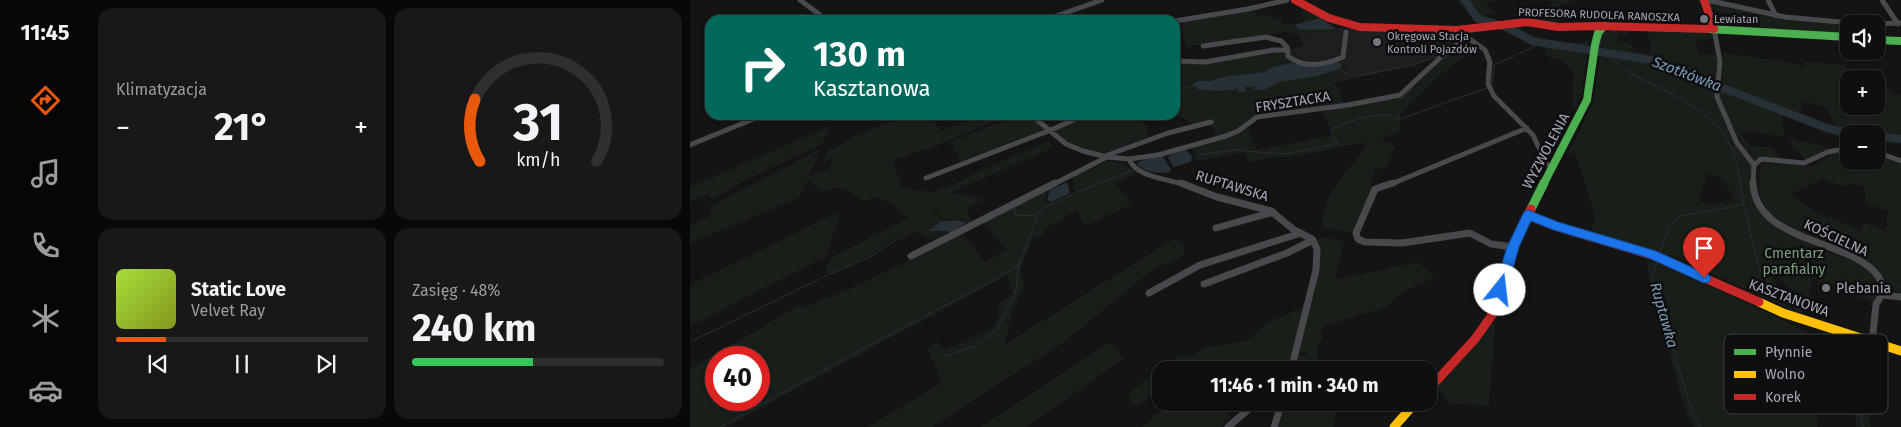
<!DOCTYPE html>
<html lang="pl">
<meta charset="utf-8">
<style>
:root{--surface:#0f0f0f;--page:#181818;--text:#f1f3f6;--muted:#9b9c9e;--line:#2f2f2f;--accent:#ea580c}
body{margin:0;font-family:"Fira Sans",sans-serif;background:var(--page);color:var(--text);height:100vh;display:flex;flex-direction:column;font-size:19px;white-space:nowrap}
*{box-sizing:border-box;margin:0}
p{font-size:16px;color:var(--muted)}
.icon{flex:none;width:28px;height:28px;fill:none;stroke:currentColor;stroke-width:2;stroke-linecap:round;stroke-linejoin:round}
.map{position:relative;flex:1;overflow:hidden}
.details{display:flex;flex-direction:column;gap:8px;padding:8px;background:#080808;width:600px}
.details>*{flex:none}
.top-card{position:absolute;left:15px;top:15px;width:475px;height:105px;border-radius:15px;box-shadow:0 1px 4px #0004,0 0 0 1px var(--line);background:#00695c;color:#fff;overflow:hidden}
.tools{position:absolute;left:1150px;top:15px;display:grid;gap:10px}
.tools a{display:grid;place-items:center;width:45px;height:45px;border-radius:10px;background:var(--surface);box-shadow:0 1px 4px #0004,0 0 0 1px var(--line);font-size:25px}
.speed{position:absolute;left:15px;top:346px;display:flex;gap:10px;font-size:25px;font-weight:700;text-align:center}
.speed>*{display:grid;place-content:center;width:65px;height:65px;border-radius:50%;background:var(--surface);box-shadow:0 1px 4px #0004,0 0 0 1px var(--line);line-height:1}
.speed .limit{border:8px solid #d22;background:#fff;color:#111}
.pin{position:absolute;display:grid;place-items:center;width:42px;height:42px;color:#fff;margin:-51px -21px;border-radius:50% 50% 50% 0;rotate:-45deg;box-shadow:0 0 5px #0007}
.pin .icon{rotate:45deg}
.me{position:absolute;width:55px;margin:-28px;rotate:16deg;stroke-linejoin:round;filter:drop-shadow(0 0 4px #0008)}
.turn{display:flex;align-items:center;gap:18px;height:105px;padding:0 25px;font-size:22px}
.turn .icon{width:65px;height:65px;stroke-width:2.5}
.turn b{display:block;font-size:35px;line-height:42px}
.big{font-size:38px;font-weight:700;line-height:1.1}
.details .tile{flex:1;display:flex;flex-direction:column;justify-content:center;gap:8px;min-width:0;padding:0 18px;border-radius:15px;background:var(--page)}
.details .dial{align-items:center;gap:0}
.dial svg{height:130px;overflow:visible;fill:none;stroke:var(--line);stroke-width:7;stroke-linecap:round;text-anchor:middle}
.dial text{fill:var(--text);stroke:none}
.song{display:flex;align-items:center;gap:15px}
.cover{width:60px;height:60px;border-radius:8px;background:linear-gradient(135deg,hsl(80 70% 55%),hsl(70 70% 35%))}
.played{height:5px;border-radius:2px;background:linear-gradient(90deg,var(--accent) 20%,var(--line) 20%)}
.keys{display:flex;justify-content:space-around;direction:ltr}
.heat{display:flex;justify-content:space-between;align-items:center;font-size:28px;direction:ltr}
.charge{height:8px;border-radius:4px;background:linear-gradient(90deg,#34c759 48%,var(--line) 0)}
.details .tiles{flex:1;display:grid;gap:8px;grid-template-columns:repeat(2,1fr)}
.trip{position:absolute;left:462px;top:361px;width:285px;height:50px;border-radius:15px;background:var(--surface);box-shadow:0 1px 4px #0004,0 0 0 1px var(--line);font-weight:700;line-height:50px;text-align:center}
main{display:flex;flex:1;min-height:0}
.tab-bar{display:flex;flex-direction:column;width:90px;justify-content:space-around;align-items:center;background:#060606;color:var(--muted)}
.tab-bar .icon{width:35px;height:35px}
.tab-bar .on{color:var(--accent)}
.tab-bar b{font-size:22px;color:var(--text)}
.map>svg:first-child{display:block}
</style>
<main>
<nav class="tab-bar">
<b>11:45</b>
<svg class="icon on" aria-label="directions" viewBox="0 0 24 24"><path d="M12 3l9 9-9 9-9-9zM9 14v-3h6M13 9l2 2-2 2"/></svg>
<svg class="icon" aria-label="music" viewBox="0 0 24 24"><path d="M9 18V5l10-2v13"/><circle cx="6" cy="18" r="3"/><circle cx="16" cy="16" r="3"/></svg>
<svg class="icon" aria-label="phone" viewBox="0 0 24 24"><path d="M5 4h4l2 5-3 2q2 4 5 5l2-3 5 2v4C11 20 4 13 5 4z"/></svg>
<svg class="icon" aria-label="climate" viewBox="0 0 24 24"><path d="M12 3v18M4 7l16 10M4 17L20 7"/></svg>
<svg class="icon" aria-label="car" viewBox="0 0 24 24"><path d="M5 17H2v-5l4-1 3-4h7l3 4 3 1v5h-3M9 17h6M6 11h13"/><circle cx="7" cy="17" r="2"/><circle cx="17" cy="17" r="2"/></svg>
</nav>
<section class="details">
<div class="tiles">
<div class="tile"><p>Klimatyzacja</p>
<div class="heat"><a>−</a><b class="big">21°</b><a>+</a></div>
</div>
<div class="tile dial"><svg viewBox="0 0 100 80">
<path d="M14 69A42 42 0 1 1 86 69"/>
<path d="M14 69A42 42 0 0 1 11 31" stroke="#ea580c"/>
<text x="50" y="56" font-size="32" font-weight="700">31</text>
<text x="50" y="72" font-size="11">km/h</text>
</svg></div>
<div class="tile">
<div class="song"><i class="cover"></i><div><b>Static Love</b><p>Velvet Ray</p></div></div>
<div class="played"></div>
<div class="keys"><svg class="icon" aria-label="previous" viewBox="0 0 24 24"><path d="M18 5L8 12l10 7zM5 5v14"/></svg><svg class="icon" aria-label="pause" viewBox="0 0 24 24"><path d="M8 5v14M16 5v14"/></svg><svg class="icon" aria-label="next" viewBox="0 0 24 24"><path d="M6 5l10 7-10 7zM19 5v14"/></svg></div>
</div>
<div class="tile"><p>Zasięg · 48%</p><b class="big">240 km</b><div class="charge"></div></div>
</div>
</section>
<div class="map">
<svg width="1211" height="427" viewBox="0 0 1211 427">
<rect width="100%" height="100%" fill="#141414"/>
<path fill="#1e1e21" d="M647 28 765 33 769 36V39L742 58 714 67 643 83 641 80 618 65 601 50 614 45 608 35 647 29Z"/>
<path fill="#181e18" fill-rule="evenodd" d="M767 0H813L795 2 801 9 807 13 794 15 789 21 777 13Z
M859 0H888L872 4 869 7 873 10H888L871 19 866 25 838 20 849 10 862 4Z
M1018 2 1048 9 1159 24V35L1070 27 1067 19 1021 10Z
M616 9 647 28 646 31 608 35 598 32 496 47 491 26 494 21 564 10 568 16 583 15V19L592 18V23L603 25 614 22 611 12Z
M826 26C846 40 875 48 899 40L892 92 885 109 882 106 884 72 873 61 857 56 854 48 839 43 812 29Z
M930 29 939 30 940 36 928 35V41L941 43 945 52 960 55 961 46 957 30 1022 32 1025 38 1005 41 1010 54H1029L1027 83 1025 94 1044 138 1062 166 1061 190 1064 205 1089 229 1137 252 1167 262 1178 268 1191 284 1192 292 1183 302 1122 279 1118 304 1082 272C1086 290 1100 300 1115 311L1110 314 985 257 901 232 905 217 892 173 884 153 877 156 903 103 913 35ZM1017 174 1032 178V182L1035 183 1044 199 1042 201 1017 205 1009 200Z
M777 39 789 46 749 76 719 104 710 115V132L694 137 692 140 704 145 705 147 697 167 684 170 681 190 662 233 632 227C632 191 660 171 678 143L647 147 626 153 598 157H583L559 163 554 152 507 161 502 147 550 133 557 127 567 150 644 135 632 111 708 97 710 99 726 81Z
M601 50 618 65 652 61 658 72 641 80 643 83 645 82 654 103 566 115 545 131 526 136 521 125 508 128 491 117 479 115H485V60L500 62Z
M1033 53 1085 60 1115 66 1113 61 1154 65 1159 74 1194 79 1201 94 1211 95V144L1186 141V134H1159V138L1151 137 1092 115 1095 137 1050 130 1051 135 1060 146 1082 147 1091 159 1076 157 1062 161 1038 119 1029 94 1032 82ZM1159 79H1186V106H1159ZM1113 101 1136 108 1145 125 1111 113Z
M219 115H238L252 131 292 115H319L248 145 203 160 212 188 241 192 260 186 282 174 359 141 363 148 259 193 295 198 277 208 282 223 279 224 271 219H253L244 208 242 209 251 218V221L240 230 258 231 257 233 244 239 225 232 208 241 207 236 181 255 140 275 135 270 141 257 218 218 202 204 186 197 173 202C155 187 154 185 131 192L118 179 109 198 0 243V226L21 215 19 207 132 148 119 177 133 171H139L143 158 130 164 139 150 171 133Z
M328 115H336L356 130 271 163 261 142Z
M392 115H462L463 117 454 119 453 123 456 125 458 136 456 138 413 154 391 149 379 143 363 130Z
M140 126 132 144 55 180 23 199 20 197 21 193 0 202V187Z
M1097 138 1134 146 1138 150 1116 161Z
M1159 151V161H1186V155L1211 164V280L1208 279 1211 283V294C1197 289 1195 272 1179 263 1147 243 1068 231 1069 184 1069 176 1068 168 1075 163L1123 166 1144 154ZM1132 179 1154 187 1160 183 1174 187 1176 204 1198 211 1196 231 1173 222 1171 230 1126 213 1101 194Z
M420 160 433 163 446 173 426 184 442 204 400 224H394L386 210 369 222 361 224 351 236 343 238 330 270 335 284 317 325H320L314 345 484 239 492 243 495 248 493 256 481 263 466 267 374 342 242 427H177L252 383 237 348 248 342 254 351 303 328 310 312 307 305 323 294 317 275 36 427H0V369L111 304 110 309 162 288 265 238 272 232 295 263 317 249 293 223 358 188 355 200 361 203 385 192 382 177ZM26 358H69V400H26Z
M151 211 136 257 0 326V285Z
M634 237 654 242 645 279 728 262 745 277 708 295 698 307 633 326 630 333 633 338 627 346V366L632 370H603L607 356H617L618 353 608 352 626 286V240Z
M957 258 1069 308 1116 332 1128 427H1004L996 413 959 282Z
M613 307 598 370H568L562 364 556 370H471V399L466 392 453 402 442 406 438 393 491 354 501 356 518 347 556 341 579 322Z
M802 323 805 324 799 406 759 403 745 386Z
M420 342 434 359 336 427H290Z
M1167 356 1176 358 1175 390 1181 427H1166L1164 397Z
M472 403H531L541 417 531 427H452L471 410Z
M594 403H649L643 427H587Z"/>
<path fill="#273036" d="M630 18 646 29 610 30 604 25Z
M643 62 650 63 652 65 649 69 627 76 589 82 574 90H563L565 86 555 87V92H548V89L531 91 509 90 503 84 509 81H520L539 76 575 72 583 67 601 63 618 66Z
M496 150 502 156 501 162 483 167 478 157 487 152Z
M472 156 481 169 480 172C467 174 456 173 447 164L450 161Z
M377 182 380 193 362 202 357 200 360 190Z
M269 220 276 223 260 233 258 231H239L251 221Z"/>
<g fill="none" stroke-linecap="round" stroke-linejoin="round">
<path stroke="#273036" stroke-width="1" d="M909 51 912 35 926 30
M919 53C929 69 945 76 962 84 990 98 1028 116 1041 147 1048 163 1049 182 1053 199L1052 205 990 216 979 226 969 255
M649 69 659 75
M667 76 719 66 749 56
M796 79 797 61
M802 86 804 65 848 45V42
M485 91 505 86
M711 100 724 85
M704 118 710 119 797 88
M509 155 550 149 554 151 597 154 648 143 640 130C655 123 685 111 701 116
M388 192 443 170
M1053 201 1069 268 1080 284 1110 311
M322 207 325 209V215L347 216
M967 261 962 278 1002 412 1010 427
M0 342 138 275 180 257 207 239
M252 357 286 346 307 329 326 291 329 264 349 212 353 208 381 195
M30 427 176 347 308 278 329 264
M1173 427 1170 405 1174 360"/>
<path stroke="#273036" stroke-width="8" d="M775 0 787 18 818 28 842 41 961 60 1139 129 1167 134
M1186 136 1211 139"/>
<path stroke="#48494d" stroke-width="5" d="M110 0 137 20
M1017 0 1095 17 1173 24
M1078 0 1086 16
M1192 0 1208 24
M355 20 412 0
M485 21 558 9 597 0
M1186 24 1210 23
M1024 29 1030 61 1027 97 1047 143 1064 165
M767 30 795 50 800 62 798 84 804 96 843 135 856 163 862 167
M591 41 597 47 598 56C614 69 635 65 653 57L656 32
M513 46 576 37 591 41
M485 61 515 62 583 50H598
M341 115 376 144 393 151 417 157 439 159 468 155 536 136 548 131 567 117 658 105 710 95 751 57 777 37
M0 145 73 115
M1186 152 1211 161
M415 156 478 133 521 122
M439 159C447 178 477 178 495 185
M236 178 361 130 394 115
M362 185 417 157
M699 185 837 128
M1063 185 1064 165 1071 159 1114 163 1138 152 1159 148"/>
<path stroke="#48494d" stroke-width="7" d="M491 183 527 197 581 211 604 230 622 239 627 249 626 270 601 370
M703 183 685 189 666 233 668 239 675 242 712 243 780 233 801 244 823 247
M1063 183C1066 244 1162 239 1188 276 1191 280 1193 286 1195 290L1186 304 1182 342
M526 228 583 212
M221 256 365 183
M514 284 597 253 623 240
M459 293 510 265 611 233
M1193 295 1211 297
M538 427 567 402
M584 427 592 402"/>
<path stroke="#4caf50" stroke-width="8" d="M1018 29 1159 37
M1186 40 1211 41
M853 185 897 100 905 45 908 33 914 26"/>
<path stroke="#4caf50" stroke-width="9" d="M841 209 854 183"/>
<path stroke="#ffc107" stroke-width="9" d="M1069 302 1093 313 1211 351
M704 427 726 402"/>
<path stroke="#c62828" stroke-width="8" d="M605 0 639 18 670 27 767 30 837 22 868 27 909 26 1018 29
M1014 0 1024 29"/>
<path stroke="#c62828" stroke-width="9" d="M838 215 865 226 962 255 1069 302
M739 389 785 339 802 315 827 237 841 209"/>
</g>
<path fill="#1a73e8" stroke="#114b97" d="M838 210 868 222 966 251 1019 275 1021 278 1019 282 1014 283 959 258 864 230 841 221 829 247 817 290 815 294 810 296 806 294 804 290 817 247 834 212Z"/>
<g fill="#72767d" stroke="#0e0e10" stroke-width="2">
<circle cx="1014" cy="19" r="5"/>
<circle cx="687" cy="42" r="5"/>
<circle cx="1136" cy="288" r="5"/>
</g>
<g text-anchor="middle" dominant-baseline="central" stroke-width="5" stroke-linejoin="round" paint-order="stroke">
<g font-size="11" fill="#a4aab6" stroke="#0e0e10">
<text transform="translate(909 15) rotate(2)">PROFESORA RUDOLFA RANOSZKA</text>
</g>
<g font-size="11" fill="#a4aab6" stroke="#0e0e10" text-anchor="start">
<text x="1024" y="19">Lewiatan</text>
<text x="697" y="36">Okręgowa Stacja<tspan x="697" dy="13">Kontroli Pojazdów</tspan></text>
</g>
<g font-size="14" fill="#a4aab6" stroke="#0e0e10">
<text transform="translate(603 102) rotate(-9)">FRYSZTACKA</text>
<text transform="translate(856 151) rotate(-62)">WYZWOLENIA</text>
<text transform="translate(542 186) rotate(17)">RUPTAWSKA</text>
<text transform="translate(1146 238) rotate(25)">KOŚCIELNA</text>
<text transform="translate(1099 298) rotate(20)">KASZTANOWA</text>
</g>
<g font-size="14" fill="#7aa27a" stroke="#0e0e10">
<text x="1104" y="253">Cmentarz<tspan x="1104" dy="16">parafialny</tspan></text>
</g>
<g font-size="14" fill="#a4aab6" stroke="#0e0e10" text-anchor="start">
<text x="1146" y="288">Plebania</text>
</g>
<g font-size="15" font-style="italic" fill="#799bb3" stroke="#0e0e10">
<text transform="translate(997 74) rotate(21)">Szotkówka</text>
<text transform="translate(974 315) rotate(74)">Ruptawka</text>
</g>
</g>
<rect x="1034" y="334" width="164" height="80" rx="8" fill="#0e0e10" stroke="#3b3d42" stroke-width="1"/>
<rect x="1044" y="349" width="22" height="6" fill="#4caf50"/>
<rect x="1044" y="371" width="22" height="7" fill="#ffc107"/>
<rect x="1044" y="394" width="22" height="6" fill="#c62828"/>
<g font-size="14" fill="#a4aab6">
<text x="1075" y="357">Płynnie</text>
<text x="1075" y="379">Wolno</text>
<text x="1075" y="402">Korek</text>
</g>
</svg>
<div class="tools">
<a><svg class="icon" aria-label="sound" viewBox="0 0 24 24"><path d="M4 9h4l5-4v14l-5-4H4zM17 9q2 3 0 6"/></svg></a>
<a>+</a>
<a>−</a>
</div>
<div class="speed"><div class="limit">40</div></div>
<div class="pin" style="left:1014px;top:278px;background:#d93025"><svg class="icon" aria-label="arrive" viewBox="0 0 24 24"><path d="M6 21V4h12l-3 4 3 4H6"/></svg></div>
<svg class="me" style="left:810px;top:290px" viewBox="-20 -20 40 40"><circle r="19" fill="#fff"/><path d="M0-13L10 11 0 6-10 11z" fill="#1a73e8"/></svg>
<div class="trip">11:46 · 1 min · 340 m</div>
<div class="top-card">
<div class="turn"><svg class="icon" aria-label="right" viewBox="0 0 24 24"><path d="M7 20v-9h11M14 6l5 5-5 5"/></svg><div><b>130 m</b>Kasztanowa</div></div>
</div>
</div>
</main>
